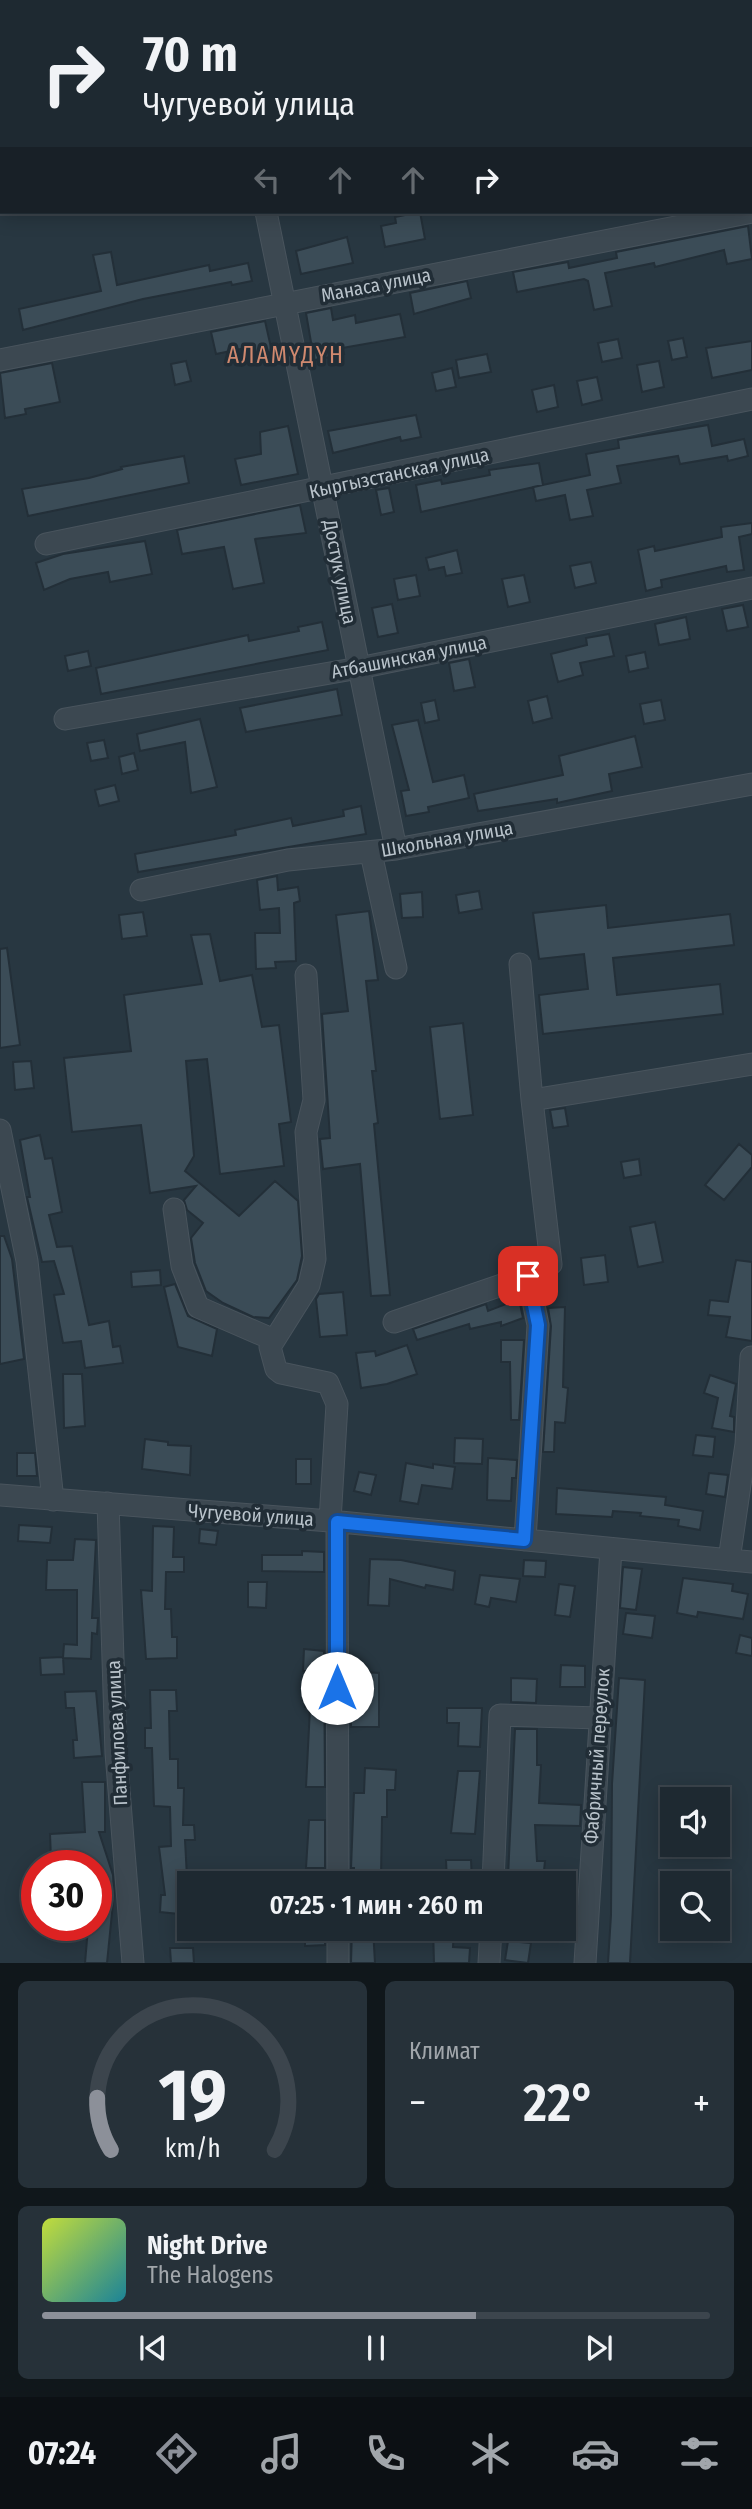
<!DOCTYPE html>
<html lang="ru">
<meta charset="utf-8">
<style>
:root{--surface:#1e2931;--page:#263139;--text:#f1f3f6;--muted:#a1a6ab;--line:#3c454d;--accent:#8c9099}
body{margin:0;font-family:"Fira Sans Condensed",sans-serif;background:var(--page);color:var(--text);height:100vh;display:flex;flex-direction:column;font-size:26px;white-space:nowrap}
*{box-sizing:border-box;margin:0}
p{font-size:23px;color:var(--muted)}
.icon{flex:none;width:38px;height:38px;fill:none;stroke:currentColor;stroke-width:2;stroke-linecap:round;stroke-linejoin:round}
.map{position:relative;height:1963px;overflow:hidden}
.details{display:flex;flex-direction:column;gap:18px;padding:18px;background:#10171b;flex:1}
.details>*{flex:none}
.hud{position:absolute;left:0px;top:0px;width:752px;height:214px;box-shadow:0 4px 18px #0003,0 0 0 2px var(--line);background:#1e2931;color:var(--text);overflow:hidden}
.buttons{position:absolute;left:660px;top:1787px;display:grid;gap:14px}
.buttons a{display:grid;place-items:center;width:70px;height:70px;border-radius:0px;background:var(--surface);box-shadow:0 4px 18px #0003,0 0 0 2px var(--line);font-size:35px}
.speed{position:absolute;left:21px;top:1850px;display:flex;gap:14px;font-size:35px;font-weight:700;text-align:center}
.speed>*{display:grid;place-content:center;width:91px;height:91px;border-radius:50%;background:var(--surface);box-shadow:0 4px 18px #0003,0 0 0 2px var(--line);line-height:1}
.speed .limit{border:10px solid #d22;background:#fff;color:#111}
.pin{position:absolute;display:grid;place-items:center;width:60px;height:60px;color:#fff;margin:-30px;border-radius:14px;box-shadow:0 4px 10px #0006}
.me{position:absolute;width:77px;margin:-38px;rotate:0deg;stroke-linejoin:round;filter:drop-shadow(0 0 5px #0008)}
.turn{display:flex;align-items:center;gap:24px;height:147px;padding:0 28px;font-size:32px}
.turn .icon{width:91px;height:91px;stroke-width:2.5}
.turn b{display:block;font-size:49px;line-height:60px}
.lanes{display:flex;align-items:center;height:66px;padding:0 28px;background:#0003;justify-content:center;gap:35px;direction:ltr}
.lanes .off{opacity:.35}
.big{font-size:52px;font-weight:600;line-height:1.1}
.details .card{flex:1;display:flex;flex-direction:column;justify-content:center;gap:10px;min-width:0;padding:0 24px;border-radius:10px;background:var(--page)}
.details .dial{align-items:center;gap:0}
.dial svg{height:182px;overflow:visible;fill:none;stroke:var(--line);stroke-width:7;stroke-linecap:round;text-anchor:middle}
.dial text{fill:var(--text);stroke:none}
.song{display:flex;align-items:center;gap:21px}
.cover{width:84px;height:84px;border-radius:10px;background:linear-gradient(135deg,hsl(70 70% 55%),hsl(190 70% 35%))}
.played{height:7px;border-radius:4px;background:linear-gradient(90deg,var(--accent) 65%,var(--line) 65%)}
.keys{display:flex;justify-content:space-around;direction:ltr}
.heat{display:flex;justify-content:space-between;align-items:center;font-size:38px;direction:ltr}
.details .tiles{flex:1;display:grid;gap:18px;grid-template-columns:1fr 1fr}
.card:last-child{grid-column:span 2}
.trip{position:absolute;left:177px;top:1871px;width:399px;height:70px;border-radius:0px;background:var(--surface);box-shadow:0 4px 18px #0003,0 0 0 2px var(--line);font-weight:600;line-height:70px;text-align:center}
.tab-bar{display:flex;height:112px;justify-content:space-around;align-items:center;background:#0c1014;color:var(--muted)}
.tab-bar .icon{width:49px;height:49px}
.tab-bar .current{color:var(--accent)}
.tab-bar b{font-size:32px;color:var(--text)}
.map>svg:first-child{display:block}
</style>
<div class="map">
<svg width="752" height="1963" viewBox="0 0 752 1963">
<rect width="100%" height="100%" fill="#283741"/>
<path fill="#3b4c57" stroke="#232f38" stroke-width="2" d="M420 212 425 239 385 247 381 226 396 223 395 217Z
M748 226 752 259 727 264 724 250 655 267 654 263 605 273 612 306 594 310 588 281 584 279 517 292 513 272 568 262 569 268 617 258 616 252Z
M347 237 353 263 301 274 296 251Z
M111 252 117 285 209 265 210 271 248 263 252 281 232 285 231 282 143 299 23 330 19 309 101 291 93 255Z
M467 281 471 298 414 314 410 293Z
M331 308 333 320 355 315 356 323 400 314 405 337 342 348 344 354 310 361 307 349 312 348 306 313Z
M265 321 272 352 248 357 246 348 216 354 211 332Z
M683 338 687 357 672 360 668 341Z
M618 339 622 358 602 362 598 343Z
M752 341V370L712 378 706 348Z
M487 354 491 372 459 378 456 360Z
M186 361 191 381 175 385 171 364Z
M659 361 664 387 642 392 637 365Z
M52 363 60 402 25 409 26 414 5 418 0 373Z
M452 368 456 387 436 391 432 373Z
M597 377 602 400 582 405 577 381Z
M554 385 558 407 537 412 532 390Z
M416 415 421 437 401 441 400 437 333 453 328 431Z
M708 425 712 446 744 439 748 456 728 461 727 456 680 464 678 456 617 466 621 483 587 490 593 516 570 520 565 495 536 501 533 487 590 475 586 454 619 448 618 440Z
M288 426 298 474 241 485 235 459 261 454 260 432Z
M184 456 189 483 28 516 22 489 89 478 122 469 121 467Z
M539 463 543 485 421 512 416 485 441 480 442 484 490 475 489 470Z
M389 488 394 512 381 515 376 490Z
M300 505 306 533 255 539 264 583 233 589 224 547 182 554 177 530Z
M752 523V534L739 537 744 570 727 572 726 566 661 580 662 587 646 591 638 550 654 546 655 551 722 537 721 527Z
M145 541 152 574 110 582 108 572 70 579 44 590 36 563 63 554Z
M457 550 462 573 446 576 444 567 429 570 426 558Z
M591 562 596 583 575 588 570 566Z
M416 575 420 596 398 600 394 579Z
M524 575 530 602 508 607 502 579Z
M392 604 398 633 378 637 372 608Z
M743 605 748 627 727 631 722 609Z
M686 617 690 639 659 645 655 624Z
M322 622 328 650 101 694 96 668 248 635 249 641 299 631 298 627Z
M609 634 614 656 580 663 583 675 558 682 551 654 587 645 586 638Z
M88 651 91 666 68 671 65 656Z
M645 652 648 668 629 672 626 656Z
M469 659 475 687 454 691 449 663Z
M337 689 342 715 246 732 240 708Z
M547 696 552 718 533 723 528 701Z
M435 700 439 720 425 723 421 703Z
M661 700 665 720 644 724 640 704Z
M200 719 217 787 191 793 185 742 140 751 137 734Z
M418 720 433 782 464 775 469 798 428 807 429 812 406 816 401 791 409 790 392 725Z
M635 736 642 767 609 774 612 791 557 803V799L478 811 474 794 563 775 559 756Z
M104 740 108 758 91 761 87 743Z
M134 753 138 770 122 774 119 757Z
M115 785 119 801 99 806 95 790Z
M361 806 366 834 138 872 135 854 236 835 235 830 291 818 293 826 344 816 343 810Z
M277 876 278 890 298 887 300 901 294 903 296 961 275 962 276 968 256 969 255 933H280L279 908 260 910 257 880Z
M479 891 482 909 459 913 456 895Z
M422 892 423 917 402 918 400 894Z
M606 905 608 928 730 914 734 945 613 958 617 995 720 984 723 1014 543 1034 539 995 588 989 584 954 539 959 533 913Z
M369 911 378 980 366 981 376 1071H372L378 1123 374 1124 390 1295 371 1296 360 1164 323 1169 320 1139 330 1138 322 1014 348 1011 336 915Z
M143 912 147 936 122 939 119 915Z
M210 934 220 981 252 975 262 1027 279 1025 291 1122 279 1124 284 1166 220 1174 207 1059 186 1061 194 1156 185 1171 239 1216 275 1181 298 1201 302 1256 297 1280 269 1318 253 1317 223 1303 206 1291 195 1263 191 1238 203 1223 187 1210 184 1200 196 1186 150 1193 141 1125 72 1132 64 1058 131 1051 124 995 202 984 191 935Z
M7 948 20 1045 0 1048V949Z
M463 1023 473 1115 440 1119 430 1027Z
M31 1061 34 1088 15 1090 13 1062Z
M565 1108 568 1126 553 1128 550 1110Z
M40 1135 45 1159 52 1158 62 1212 49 1215 57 1247 72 1246 89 1325 109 1321 113 1347 120 1346 123 1363 85 1368 81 1341 63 1343 54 1295 64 1294 54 1261 42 1262 27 1197H30L20 1140Z
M739 1144 752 1155V1167L724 1200 705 1185Z
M639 1159 641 1175 624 1178 621 1162Z
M655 1222 663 1262 638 1267 630 1227Z
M0 1236H4L12 1259 24 1359 0 1364Z
M605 1255 608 1282 584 1285 581 1258Z
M736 1260 752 1262V1341L726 1337 730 1317 708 1315 710 1300 728 1302Z
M160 1270 161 1285 132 1287 131 1272Z
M175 1284 188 1316 217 1329 212 1356 178 1347 164 1287Z
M343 1292 347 1335 320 1337 316 1299 319 1294Z
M519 1299 523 1318 501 1326V1322L470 1329 469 1324 417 1340 413 1329 486 1304 488 1311Z
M565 1307 563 1387 568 1388 565 1423 555 1422 554 1452H543L551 1326 548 1308Z
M501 1340H524L519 1420H511L510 1362H501Z
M407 1345 417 1374 387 1384 361 1388 356 1353 375 1351 376 1356Z
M63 1374H82L85 1426 64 1428Z
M710 1375 736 1384 730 1416 734 1417V1432L712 1428 718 1398 704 1393Z
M696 1435 715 1437 713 1457 693 1455Z
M455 1438 483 1439 482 1464 454 1463Z
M145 1439 168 1442V1445L191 1446 190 1475 142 1469Z
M17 1453H35L37 1476H17Z
M488 1458 517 1460 516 1478H512L511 1501 487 1500Z
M296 1459H311V1484H296Z
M406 1463 433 1468V1464L455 1467 452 1489 422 1485 418 1504 400 1501Z
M359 1472 376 1475 371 1495 354 1491Z
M709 1473 728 1475 725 1497 706 1494Z
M557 1488 666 1497 665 1505 703 1511 700 1530 678 1526 679 1520 640 1516 641 1513 613 1511 612 1517 556 1514Z
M19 1525 52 1527 50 1543 18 1541Z
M153 1526 174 1527 173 1557H184V1572H166L165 1609H171L172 1637H177V1658L146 1659 141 1590 152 1591Z
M200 1529 218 1531 216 1545 199 1543Z
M75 1539 96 1540 92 1618H98L97 1634 92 1633 91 1659 63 1658 64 1644 77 1645V1590H46L47 1560H73Z
M302 1551 324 1552V1572L262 1571V1555H302Z
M370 1559 401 1560 455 1571 453 1590 426 1585 425 1588 390 1579 389 1606 368 1605Z
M524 1560 546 1561 545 1577 523 1576Z
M623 1567 642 1569 636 1610 620 1608Z
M480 1575 520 1579 516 1602 491 1598 489 1607 475 1604Z
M683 1578 733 1584 732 1591 748 1594 743 1619 698 1612 697 1617 677 1613Z
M248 1582H267L266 1608 248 1607Z
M559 1584 575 1586 570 1617 555 1615Z
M626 1613 655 1616 652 1638 623 1634Z
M740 1635 752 1638V1656L736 1653Z
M304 1649 324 1651 325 1787H306L310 1708 305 1707 309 1671H303Z
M63 1657 64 1674 41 1675 40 1658Z
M561 1665 585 1666V1687H560Z
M351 1671 379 1673V1727H351Z
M511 1678 537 1679 536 1703 511 1702Z
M619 1678 645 1680 630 1963H608L611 1915 612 1784Z
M150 1690H176L177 1711H169L170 1759H178V1788H184L183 1825H194L195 1840H185L189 1915 160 1912 161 1895H165L159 1847 171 1846 170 1807 154 1806 152 1748H145V1728H151Z
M96 1691 102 1756 74 1758 73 1740H77L74 1708H66L65 1692Z
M447 1708H482L480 1747 458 1746 459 1723H447Z
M515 1729H537V1765H541L539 1803 581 1805 580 1826 535 1825 537 1861H545L543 1880 508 1877Z
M365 1768 396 1770 395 1790H387V1817H382L381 1877 354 1876V1868H351L354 1793H364Z
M458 1771H480L475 1834 451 1833Z
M82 1782H105V1832H99L113 1875 114 1893 107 1963H85L88 1928 96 1929V1861L89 1863 87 1857 51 1859 50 1834 85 1832Z
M309 1820H325V1868H306Z
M446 1860H471L472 1881 447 1882Z
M305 1928H325V1945L305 1946Z
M352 1928H373L375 1963H351Z
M433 1928H454L453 1947 470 1948 469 1963H434Z
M508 1941 531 1943 528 1963 505 1960Z
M170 1948H193L194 1963H171Z"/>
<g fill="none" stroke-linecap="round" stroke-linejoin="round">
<defs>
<path id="minor" d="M222 0 223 2
M751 16H752
M0 169 2 168
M266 212 396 849
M0 360 752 212
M46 544 752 399
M65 719 359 668 752 588
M371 853 396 968
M141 890 288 860 396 849 752 784
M520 964 532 1100
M306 975 314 1100 306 1132 315 1259 309 1285 270 1347 276 1369 281 1373 328 1383 337 1404 330 1521
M0 1130 27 1261 53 1500
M174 1209 182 1266 198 1307 274 1340
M394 1322 528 1276 551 1264 532 1100 752 1064
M0 1495 330 1521 752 1562
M108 1503 116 1753 133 1963
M337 1522 338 1883
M525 1540 538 1325 528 1276
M729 1560 746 1444 751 1357
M493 1883 500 1715 599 1718
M338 1928V1963
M489 1963 491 1928
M585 1963 611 1549"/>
</defs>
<use href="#minor" stroke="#49545d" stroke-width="23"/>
<use href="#minor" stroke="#3c4851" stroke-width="21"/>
</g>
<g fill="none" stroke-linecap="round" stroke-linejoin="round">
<defs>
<path id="route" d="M337 1688V1522L524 1540 538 1325 528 1276"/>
</defs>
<use href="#route" stroke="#114b97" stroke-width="18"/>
<use href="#route" stroke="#1a73e8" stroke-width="12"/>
</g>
<g text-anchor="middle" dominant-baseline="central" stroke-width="7" stroke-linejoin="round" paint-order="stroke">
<g font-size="19" fill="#b9c3cb" stroke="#212d36">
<text transform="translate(376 285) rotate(-11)">Манаса улица</text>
<text transform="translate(399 473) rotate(-12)">Кыргызстанская улица</text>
<text transform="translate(340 572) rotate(79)">Достук улица</text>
<text transform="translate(409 657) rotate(-11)">Атбашинская улица</text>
<text transform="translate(447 839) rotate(-10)">Школьная улица</text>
<text transform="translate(251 1515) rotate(4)">Чугуевой улица</text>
<text transform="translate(117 1733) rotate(-93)">Панфилова улица</text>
<text transform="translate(597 1756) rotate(-86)">Фабричный переулок</text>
</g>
<g font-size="23" letter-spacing="2" fill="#d0896f" stroke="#212d36">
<text x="286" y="355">АЛАМҮДҮН</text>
</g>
</g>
</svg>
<div class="buttons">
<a><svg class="icon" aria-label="sound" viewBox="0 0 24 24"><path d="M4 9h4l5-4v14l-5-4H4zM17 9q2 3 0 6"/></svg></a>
<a><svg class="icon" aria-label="search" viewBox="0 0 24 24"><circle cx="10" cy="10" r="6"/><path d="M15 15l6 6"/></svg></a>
</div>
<div class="speed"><div class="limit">30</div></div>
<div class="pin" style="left:528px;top:1276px;background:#d93025"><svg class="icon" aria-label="arrive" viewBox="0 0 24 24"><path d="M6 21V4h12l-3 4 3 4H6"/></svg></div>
<svg class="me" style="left:337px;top:1688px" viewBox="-20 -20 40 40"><circle r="19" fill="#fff"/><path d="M0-13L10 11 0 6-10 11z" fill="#1a73e8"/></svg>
<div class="trip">07:25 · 1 мин · 260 m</div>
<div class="hud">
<div class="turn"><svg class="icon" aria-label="right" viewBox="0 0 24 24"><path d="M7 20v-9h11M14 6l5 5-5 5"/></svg><div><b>70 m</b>Чугуевой улица</div></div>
<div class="lanes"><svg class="icon off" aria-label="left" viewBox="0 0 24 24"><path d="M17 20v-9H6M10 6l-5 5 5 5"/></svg><svg class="icon off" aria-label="ahead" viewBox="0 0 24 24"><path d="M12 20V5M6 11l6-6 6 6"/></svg><svg class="icon off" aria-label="ahead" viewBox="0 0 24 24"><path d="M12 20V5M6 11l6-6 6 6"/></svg><svg class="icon" aria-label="right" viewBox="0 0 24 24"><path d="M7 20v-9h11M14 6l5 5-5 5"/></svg></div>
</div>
</div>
<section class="details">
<div class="tiles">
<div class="card dial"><svg viewBox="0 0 100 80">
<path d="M14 69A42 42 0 1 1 86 69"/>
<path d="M14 69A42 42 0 0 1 8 46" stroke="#8c9099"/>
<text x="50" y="56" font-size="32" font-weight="700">19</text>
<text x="50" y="72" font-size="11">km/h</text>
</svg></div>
<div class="card"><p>Климат</p>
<div class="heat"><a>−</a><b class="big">22°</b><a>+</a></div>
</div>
<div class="card">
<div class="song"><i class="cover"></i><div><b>Night Drive</b><p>The Halogens</p></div></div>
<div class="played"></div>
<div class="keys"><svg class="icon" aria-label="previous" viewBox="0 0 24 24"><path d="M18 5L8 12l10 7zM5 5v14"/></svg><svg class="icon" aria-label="pause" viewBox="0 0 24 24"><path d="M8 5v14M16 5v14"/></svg><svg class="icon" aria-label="next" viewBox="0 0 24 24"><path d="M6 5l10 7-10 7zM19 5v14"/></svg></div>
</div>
</div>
</section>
<nav class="tab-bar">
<b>07:24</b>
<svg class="icon current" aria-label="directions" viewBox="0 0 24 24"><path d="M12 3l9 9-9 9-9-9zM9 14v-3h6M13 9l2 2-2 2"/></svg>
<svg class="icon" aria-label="music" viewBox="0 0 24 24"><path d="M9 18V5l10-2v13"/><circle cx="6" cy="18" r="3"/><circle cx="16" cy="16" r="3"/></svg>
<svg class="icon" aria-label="phone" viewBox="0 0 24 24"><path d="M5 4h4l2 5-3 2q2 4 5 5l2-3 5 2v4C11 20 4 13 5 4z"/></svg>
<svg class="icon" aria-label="climate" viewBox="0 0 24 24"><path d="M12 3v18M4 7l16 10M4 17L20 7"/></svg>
<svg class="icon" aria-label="car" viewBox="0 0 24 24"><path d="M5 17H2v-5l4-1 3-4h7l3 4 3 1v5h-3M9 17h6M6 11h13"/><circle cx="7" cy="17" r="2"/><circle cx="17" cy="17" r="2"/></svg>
<svg class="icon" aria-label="filters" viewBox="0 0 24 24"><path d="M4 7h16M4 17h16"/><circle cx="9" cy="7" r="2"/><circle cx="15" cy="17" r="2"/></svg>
</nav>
